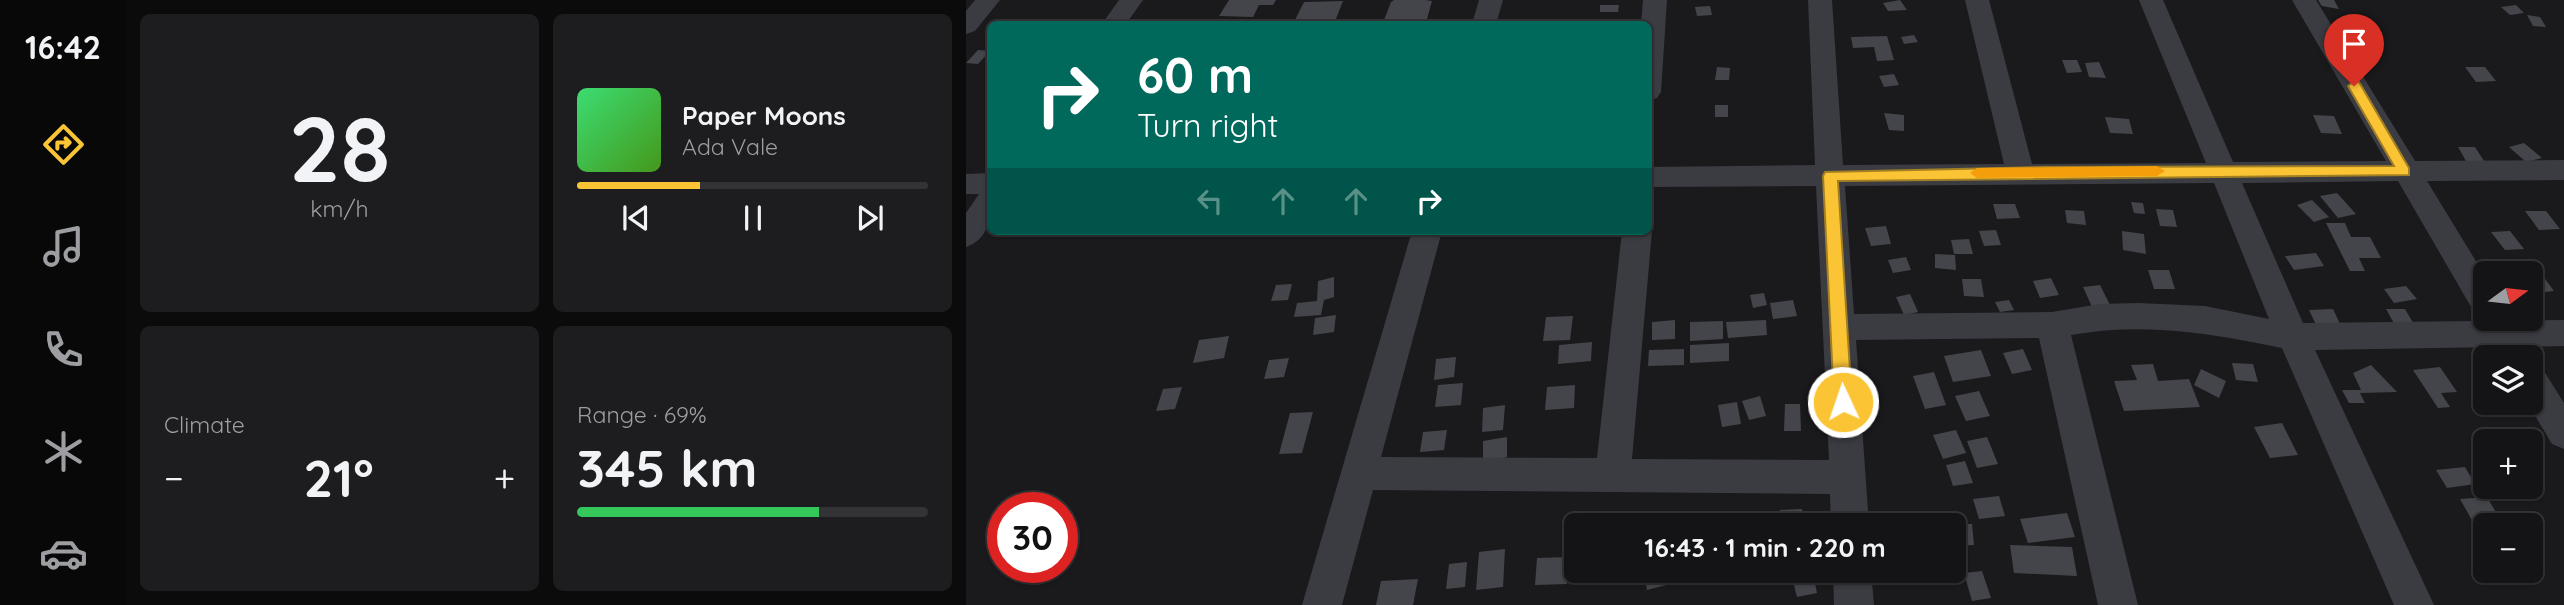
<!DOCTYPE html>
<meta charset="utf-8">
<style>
:root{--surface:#141416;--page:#1d1d1f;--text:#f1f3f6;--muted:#9d9ea1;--line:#333335;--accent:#fac435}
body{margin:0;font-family:Quicksand,sans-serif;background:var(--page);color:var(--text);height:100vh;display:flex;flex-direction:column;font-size:26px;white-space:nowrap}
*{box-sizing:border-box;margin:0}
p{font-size:23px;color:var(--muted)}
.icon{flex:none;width:38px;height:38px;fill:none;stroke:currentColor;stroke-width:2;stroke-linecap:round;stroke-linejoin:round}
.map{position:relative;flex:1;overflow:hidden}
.drawer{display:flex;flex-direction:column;gap:14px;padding:14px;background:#0b0b0c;width:840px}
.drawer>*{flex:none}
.banner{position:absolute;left:21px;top:21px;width:665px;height:214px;border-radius:10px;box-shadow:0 2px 5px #0004,0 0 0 2px var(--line);background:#00695c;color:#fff;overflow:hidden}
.needle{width:46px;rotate:75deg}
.tools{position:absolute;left:1507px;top:261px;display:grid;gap:14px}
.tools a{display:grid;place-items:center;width:70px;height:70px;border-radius:10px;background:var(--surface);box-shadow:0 2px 5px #0004,0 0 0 2px var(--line);font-size:35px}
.speed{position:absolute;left:21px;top:492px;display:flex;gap:14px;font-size:35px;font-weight:700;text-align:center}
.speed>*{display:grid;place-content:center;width:91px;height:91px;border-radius:50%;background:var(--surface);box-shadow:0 2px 5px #0004,0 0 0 2px var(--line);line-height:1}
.speed .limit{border:10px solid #d22;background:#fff;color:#111}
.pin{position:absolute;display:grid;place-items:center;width:60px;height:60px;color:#fff;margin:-72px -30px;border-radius:50% 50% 50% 0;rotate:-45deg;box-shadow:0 0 7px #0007}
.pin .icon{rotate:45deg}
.me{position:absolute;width:77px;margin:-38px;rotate:357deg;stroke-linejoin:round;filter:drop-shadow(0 0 5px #0008)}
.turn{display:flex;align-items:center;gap:24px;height:147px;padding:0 35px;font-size:32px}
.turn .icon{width:91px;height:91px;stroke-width:2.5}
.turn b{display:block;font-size:49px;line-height:60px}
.lanes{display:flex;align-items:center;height:66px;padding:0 35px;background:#0003;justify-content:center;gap:35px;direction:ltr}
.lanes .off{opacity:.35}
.big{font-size:52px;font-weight:800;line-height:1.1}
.drawer .widget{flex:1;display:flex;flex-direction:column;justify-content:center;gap:10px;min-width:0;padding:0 24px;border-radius:10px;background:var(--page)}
.drawer .dial{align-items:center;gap:0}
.dial b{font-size:91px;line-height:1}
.song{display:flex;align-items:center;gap:21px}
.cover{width:84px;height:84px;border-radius:10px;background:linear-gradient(135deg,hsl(140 70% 55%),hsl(100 70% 35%))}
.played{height:7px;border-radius:4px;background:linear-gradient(90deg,var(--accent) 35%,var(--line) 35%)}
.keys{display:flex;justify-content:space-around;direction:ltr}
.heat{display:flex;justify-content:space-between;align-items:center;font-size:38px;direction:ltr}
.charge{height:10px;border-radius:5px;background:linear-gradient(90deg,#34c759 69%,var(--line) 0)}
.drawer .tiles{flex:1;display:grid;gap:14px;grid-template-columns:repeat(2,1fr)}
.trip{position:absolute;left:598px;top:513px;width:402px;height:70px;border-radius:10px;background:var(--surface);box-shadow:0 2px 5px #0004,0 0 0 2px var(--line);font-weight:800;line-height:70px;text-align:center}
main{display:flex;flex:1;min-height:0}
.tabs{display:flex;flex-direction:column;width:126px;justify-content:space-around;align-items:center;background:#080809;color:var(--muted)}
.tabs .icon{width:49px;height:49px}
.tabs .active{color:var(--accent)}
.tabs b{font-size:32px;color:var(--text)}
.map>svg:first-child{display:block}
</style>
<main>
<nav class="tabs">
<b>16:42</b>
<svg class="icon active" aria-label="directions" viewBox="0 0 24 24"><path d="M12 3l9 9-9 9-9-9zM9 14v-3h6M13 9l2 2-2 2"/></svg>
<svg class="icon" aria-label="music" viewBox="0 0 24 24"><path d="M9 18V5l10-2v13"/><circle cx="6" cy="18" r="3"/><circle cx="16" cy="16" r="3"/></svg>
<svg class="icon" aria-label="phone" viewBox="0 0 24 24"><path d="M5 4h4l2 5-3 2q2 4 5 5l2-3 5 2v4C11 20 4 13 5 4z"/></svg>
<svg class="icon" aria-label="climate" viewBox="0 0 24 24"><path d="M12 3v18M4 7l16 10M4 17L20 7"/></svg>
<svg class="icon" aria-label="car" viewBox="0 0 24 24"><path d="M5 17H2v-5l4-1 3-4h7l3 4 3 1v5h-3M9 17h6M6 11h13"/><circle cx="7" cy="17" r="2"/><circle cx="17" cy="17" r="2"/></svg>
</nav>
<section class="drawer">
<div class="tiles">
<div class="widget dial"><b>28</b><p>km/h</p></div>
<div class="widget">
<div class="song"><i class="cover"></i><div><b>Paper Moons</b><p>Ada Vale</p></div></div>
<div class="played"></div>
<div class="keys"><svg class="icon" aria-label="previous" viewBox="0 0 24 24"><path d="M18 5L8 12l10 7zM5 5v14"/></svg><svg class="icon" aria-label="pause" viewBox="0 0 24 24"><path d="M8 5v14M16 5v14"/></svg><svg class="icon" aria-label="next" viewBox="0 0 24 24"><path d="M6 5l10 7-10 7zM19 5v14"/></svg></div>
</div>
<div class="widget"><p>Climate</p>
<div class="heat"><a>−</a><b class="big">21°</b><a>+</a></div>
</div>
<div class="widget"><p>Range · 69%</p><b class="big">345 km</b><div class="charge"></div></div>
</div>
</section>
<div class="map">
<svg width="1598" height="605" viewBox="0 0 1598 605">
<rect width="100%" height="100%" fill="#1a1a1d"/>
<path fill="#44454a" d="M263 0H310L307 5H293L287 17 253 16Z
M428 0H459L466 1 461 19 418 20 425 2Z
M934 0 941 10 922 11 917 3Z
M1352 0H1368L1373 9 1356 6Z
M377 1 368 24H327L338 2Z
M634 5H653L652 12H634Z
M1550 5 1558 13 1544 15 1535 7Z
M744 6 746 15 731 16 729 7Z
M1561 15 1574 17 1580 27 1567 26Z
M948 35 952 42 938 44 935 37Z
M921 36 928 60 911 61 908 47 887 48 885 37Z
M12 50 24 51 12 64 0 63Z
M1096 60H1111L1116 72 1101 73Z
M1133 62 1140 78 1123 77 1119 63Z
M751 67 764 68 763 80H749Z
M1499 67H1519L1530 81 1510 82Z
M928 74 933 85 918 87 913 76Z
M749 105H762V117H749Z
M918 113 938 115V131L923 130Z
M1347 115 1368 116 1376 134 1355 133Z
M1139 117 1163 119 1167 134 1144 133Z
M1558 143 1576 158 1560 162 1543 147Z
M1492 147H1509L1518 161H1500Z
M1371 193 1390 214 1372 218 1354 196Z
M1346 200 1363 217 1348 222 1331 205Z
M1165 202 1177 203 1179 214 1168 213Z
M1027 204H1049L1054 218 1031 219Z
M1190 209 1207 210 1211 227 1194 226Z
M1099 210 1118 211 1120 225 1101 223Z
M1559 211H1580L1594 229 1573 230Z
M1360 223H1379L1385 237H1404L1415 258H1393L1399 271H1384Z
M920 226 925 244 905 246 899 228Z
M1030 230 1035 245 1018 246 1013 231Z
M1156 231 1178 234 1180 254 1157 250Z
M1544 231 1558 249 1539 250 1525 232Z
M1003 239 1007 254H988L985 240Z
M1350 253 1358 266 1328 270 1319 256Z
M969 254 989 255 990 270 969 268Z
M940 257 945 270 927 273 922 260Z
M1182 270H1203L1209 289H1188Z
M1574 272 1588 291 1568 293 1564 288V273Z
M368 277V297L358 300 355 315 328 317 331 303 351 301 352 281Z
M1085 278 1093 295 1074 298 1067 281Z
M996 279H1015L1018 297 998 296Z
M326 284 322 300 305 301 310 285Z
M1134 285 1145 307 1127 309 1117 287Z
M1440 286 1451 299 1428 303 1418 289Z
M798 293 801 305 787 308 784 295Z
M944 294 952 312 938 315 930 297Z
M827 300 831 316 807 319 804 303Z
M1043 300 1048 310 1034 312 1029 302Z
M1367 309 1377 330 1353 331 1343 310Z
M1420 309H1439L1449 326 1430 327Z
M370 315 368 332 347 335 349 318Z
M607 316 604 340 577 341 580 317Z
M709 320V339L686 340V322Z
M800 320 801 335 762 338 760 322Z
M757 321V339L724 341V322Z
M263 336 258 358 227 363 233 340Z
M626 342 625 361 592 364 593 345Z
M763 343V361L724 363V345Z
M718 349V365L682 366 683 350Z
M1057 349 1066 370 1046 374 1037 353Z
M1015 350 1025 376 987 382 978 356Z
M490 357 488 377 468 380 470 359Z
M323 358 318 377 298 379 303 360Z
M1266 363 1287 364 1292 382 1270 380Z
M1187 364 1192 381 1223 379 1234 407 1158 411 1148 381 1171 380 1165 365Z
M1405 365 1431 392 1394 393 1399 403H1383L1376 390H1395L1387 373Z
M1474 367 1491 392 1475 393 1484 407 1472 408 1447 370Z
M1235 369 1260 381 1253 398 1228 385Z
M968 372 980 405 959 409 947 376Z
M497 383 495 405 469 407 472 385Z
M609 385 608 408 579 410 581 387Z
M216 387 209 409 190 411 197 389Z
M1013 391 1024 416 1000 421 989 396Z
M794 396 800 416 783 420 776 401Z
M771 402 775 424 756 427 752 405Z
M819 404H834L835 431H818Z
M539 405 537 430 516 432 517 408Z
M347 412 336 453 313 454 324 413Z
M1316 423 1332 455 1304 458 1288 427Z
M481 430 478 450 454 452 457 432Z
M990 430 1000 453 977 459 967 435Z
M541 437V457L517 462V441Z
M1021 437 1032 464 1011 468 1001 441Z
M999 461 1007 483 987 486 980 465Z
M1499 467 1509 484 1481 488 1470 470Z
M1033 496 1039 516 1013 519 1007 499Z
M1521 497 1535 521 1507 522 1494 499Z
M836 509 838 525H815L814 510Z
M634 513 657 517 655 525H631Z
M1101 513 1109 537 1062 543 1054 519Z
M989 524H1006L1008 545 989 546Z
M1044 545 1106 547 1111 576 1048 573Z
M539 549 537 587 510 590 513 552Z
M603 557 601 584 569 585 571 558Z
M501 562 499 587 480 589 483 564Z
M678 570H706L708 583 681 590Z
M1016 571 1025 598 1006 601 998 573Z
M847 573 851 593 831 597 826 577Z
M452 579 447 605H410L415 581Z"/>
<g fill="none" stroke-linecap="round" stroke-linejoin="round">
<path fill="#3b3c42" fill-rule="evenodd" d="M9 0H34L9 31 0 34V11Z
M153 0H177L160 24H136Z
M513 0H537L530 24H506Z
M677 0H701L695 92 691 98 682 101V24H675Z
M842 0H866L877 165 1038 164 999 0H1023L1066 164 1240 163 1173 0H1197L1267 162 1420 161 1326 0H1350L1449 161 1598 160V180L1461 181 1519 276V316L1508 312 1432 181 1276 183 1337 323 1598 320V346L1349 350 1468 605H1428L1316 348C1243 333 1179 322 1105 335L1172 605H1132L1073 338 890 340 903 525H865L864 494 407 490 376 605H336L446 231H476L415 457 631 458 656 231H682V225L686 231 666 459 863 460 850 186 682 187V167L849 165ZM1248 183 1303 319 1239 306 1172 303 1134 304 1086 312 888 314 879 186Z
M24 173C26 198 30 238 0 247V213L13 194H0V174Z
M1564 364 1576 368 1598 403V449L1586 444 1561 402H1564Z
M867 570H905L908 605H868Z"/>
</g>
<path fill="#fac435" stroke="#a27f22" stroke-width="2" d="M1388 81 1393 82 1443 168V175L872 181 886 402 883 407 877 409 871 407 868 402 857 176 859 172 1079 167 1428 166 1382 86Z"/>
<path fill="#f59e0b" d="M1191 166 1199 171 1191 176 1011 178 1004 173 1011 168Z"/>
</svg>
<div class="tools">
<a><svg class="needle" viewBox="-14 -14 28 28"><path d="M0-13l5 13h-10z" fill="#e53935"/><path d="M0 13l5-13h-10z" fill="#9d9ea1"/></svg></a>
<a><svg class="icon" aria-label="layers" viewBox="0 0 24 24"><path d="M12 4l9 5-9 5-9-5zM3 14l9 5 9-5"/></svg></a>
<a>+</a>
<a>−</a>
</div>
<div class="speed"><div class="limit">30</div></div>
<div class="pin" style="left:1388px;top:86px;background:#d93025"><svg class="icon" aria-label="arrive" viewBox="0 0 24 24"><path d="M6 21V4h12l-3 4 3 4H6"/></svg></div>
<svg class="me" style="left:877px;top:402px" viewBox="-20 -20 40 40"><circle r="17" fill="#fac435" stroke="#fff" stroke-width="3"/><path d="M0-11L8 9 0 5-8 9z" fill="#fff"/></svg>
<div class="trip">16:43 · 1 min · 220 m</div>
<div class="banner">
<div class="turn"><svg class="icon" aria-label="right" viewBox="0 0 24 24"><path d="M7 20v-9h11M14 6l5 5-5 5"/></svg><div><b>60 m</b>Turn right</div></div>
<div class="lanes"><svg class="icon off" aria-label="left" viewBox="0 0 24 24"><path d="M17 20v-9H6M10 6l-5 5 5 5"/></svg><svg class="icon off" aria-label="ahead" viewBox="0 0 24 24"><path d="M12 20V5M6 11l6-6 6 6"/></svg><svg class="icon off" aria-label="ahead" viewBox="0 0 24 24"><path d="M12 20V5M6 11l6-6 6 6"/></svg><svg class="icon" aria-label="right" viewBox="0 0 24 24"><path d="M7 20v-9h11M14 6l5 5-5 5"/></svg></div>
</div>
</div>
</main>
